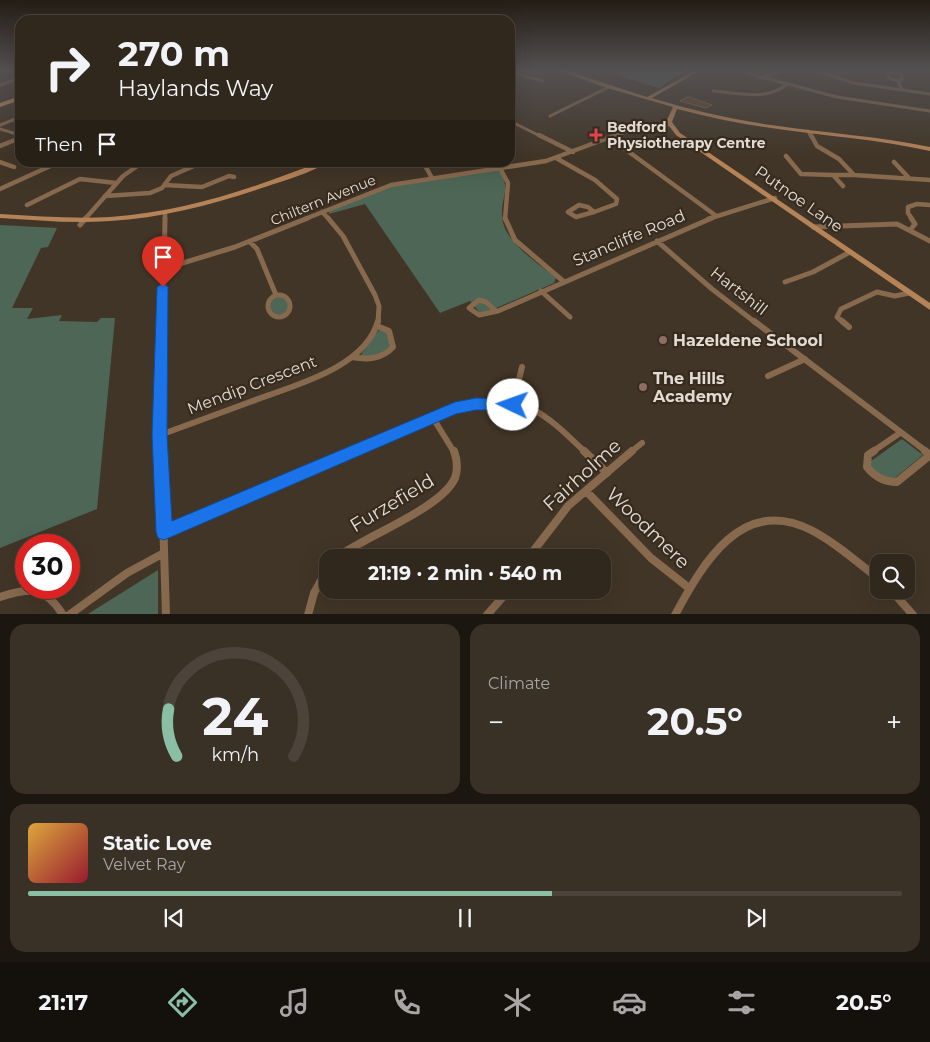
<!DOCTYPE html>
<meta charset="utf-8">
<style>
:root{--surface:#31281d;--page:#393026;--text:#f1f3f6;--muted:#a8a6a4;--line:#4c443b;--accent:#8abfa5}
body{margin:0;font-family:Montserrat,sans-serif;background:var(--page);color:var(--text);height:100vh;display:flex;flex-direction:column;font-size:19px;white-space:nowrap}
*{box-sizing:border-box;margin:0}
p{font-size:16px;color:var(--muted)}
.icon{flex:none;width:28px;height:28px;fill:none;stroke:currentColor;stroke-width:2;stroke-linecap:round;stroke-linejoin:round}
.map{position:relative;height:614px;overflow:hidden}
.details{display:flex;flex-direction:column;gap:10px;padding:10px;background:#1b1610;flex:1}
.details>*{flex:none}
.top-card{position:absolute;left:15px;top:15px;width:500px;height:152px;border-radius:15px;box-shadow:0 5px 20px #0002,0 0 0 1px var(--line);background:#31281d;color:var(--text);overflow:hidden}
.tools{position:absolute;left:870px;top:554px;display:grid;gap:10px}
.tools a{display:grid;place-items:center;width:45px;height:45px;border-radius:10px;background:var(--surface);box-shadow:0 5px 20px #0002,0 0 0 1px var(--line);font-size:25px}
.speed{position:absolute;left:15px;top:534px;display:flex;gap:10px;font-size:25px;font-weight:700;text-align:center}
.speed>*{display:grid;place-content:center;width:65px;height:65px;border-radius:50%;background:var(--surface);box-shadow:0 5px 20px #0002,0 0 0 1px var(--line);line-height:1}
.speed .limit{border:8px solid #d22;background:#fff;color:#111}
.pin{position:absolute;display:grid;place-items:center;width:42px;height:42px;color:#fff;margin:-51px -21px;border-radius:50% 50% 50% 0;rotate:-45deg;box-shadow:0 0 5px #0007}
.pin .icon{rotate:45deg}
.me{position:absolute;width:55px;margin:-28px;rotate:273deg;stroke-linejoin:round;filter:drop-shadow(0 0 4px #0008)}
.turn{display:flex;align-items:center;gap:18px;height:105px;padding:0 20px;font-size:22px}
.turn .icon{width:65px;height:65px;stroke-width:2.5}
.turn b{display:block;font-size:35px;line-height:42px}
.then{display:flex;align-items:center;height:48px;padding:0 20px;background:#0003;gap:10px;font-size:19px}
.big{font-size:38px;font-weight:700;line-height:1.1}
.details .card{flex:1;display:flex;flex-direction:column;justify-content:center;gap:8px;min-width:0;padding:0 18px;border-radius:15px;background:var(--page)}
.details .dial{align-items:center;gap:0}
.dial svg{height:130px;overflow:visible;fill:none;stroke:var(--line);stroke-width:7;stroke-linecap:round;text-anchor:middle}
.dial text{fill:var(--text);stroke:none}
.song{display:flex;align-items:center;gap:15px}
.cover{width:60px;height:60px;border-radius:8px;background:linear-gradient(135deg,hsl(40 70% 55%),hsl(350 70% 35%))}
.played{height:5px;border-radius:2px;background:linear-gradient(90deg,var(--accent) 60%,var(--line) 60%)}
.keys{display:flex;justify-content:space-around;direction:ltr}
.heat{display:flex;justify-content:space-between;align-items:center;font-size:28px;direction:ltr}
.details .tiles{flex:1;display:grid;gap:10px;grid-template-columns:1fr 1fr}
.card:last-child{grid-column:span 2}
.trip{position:absolute;left:319px;top:549px;width:292px;height:50px;border-radius:15px;background:var(--surface);box-shadow:0 5px 20px #0002,0 0 0 1px var(--line);font-weight:700;line-height:50px;text-align:center}
.menu{display:flex;height:80px;justify-content:space-around;align-items:center;background:#14100c;color:var(--muted)}
.menu .icon{width:35px;height:35px}
.menu .selected{color:var(--accent)}
.menu b{font-size:22px;color:var(--text)}
.map>svg:first-child{display:block}
</style>
<div class="map">
<svg width="930" height="615" viewBox="0 0 930 615">
<rect width="100%" height="100%" fill="#413527"/>
<path fill="#4d6655" d="M601 70H691L677 76 659 88Z
M495 169 501 172C510 191 502 195 502 213 501 241 537 262 556 278L554 283 487 312H479L470 301 440 313 365 204 329 214V211L379 190 401 184Z
M0 225 57 228 48 247 41 248 12 308H33L27 319 62 315 59 321 97 322 101 318H115L97 509 0 548Z
M270 306a9 9 0 1 1 18 0a9 9 0 1 1-18 0Z
M382 330 386 331 391 343 390 348 369 358 361 357 362 353 378 331Z
M902 439 923 455 895 478H882L871 467V461Z
M158 570V614H88Z"/>
<path fill="#614522" stroke="#716455" d="M687 97H689L712 105 706 108 680 101Z"/>
<g fill="none" stroke-linecap="round" stroke-linejoin="round">
<path stroke="#87694e" stroke-width="3" d="M735 70 837 97 930 111
M813 70 854 83 930 94
M886 71 900 73 903 79 898 81 889 78Z
M513 73 543 81
M760 78 783 70
M898 81 902 90
M0 85 20 78
M713 91C737 93 766 101 786 85
M550 116 611 86
M510 121 542 137
M0 125 20 117
M0 129 20 135
M808 131 811 137
M613 137 633 129 670 125"/>
<path stroke="#87694e" stroke-width="4.5" d="M539 135 573 152
M811 135 817 146 839 159 854 175H833L843 186
M610 138 715 215
M0 146 20 138
M786 156 801 174 833 175
M556 158 595 180 617 199 616 204 594 212
M0 162 14 167
M423 162 432 178
M894 162 908 177
M500 168 508 183 505 219
M854 175 930 180
M164 185 202 187 229 176 234 177
M0 189 57 163
M105 196 150 193 162 188 171 176 196 165
M27 205 80 179 116 183
M579 205 588 207 594 212 576 217 568 212Z
M322 212 329 219
M85 219 123 176 143 162
M165 219V212
M305 219 391 185 546 161 616 135
M708 219 775 198
M912 219 908 213V207L917 204 930 205"/>
<path stroke="#87694e" stroke-width="5" d="M328 218 343 236 375 295 379 306 378 323
M505 218 515 240 563 281
M80 225 86 218
M813 227 897 224 930 241
M911 229 915 224 911 218
M657 241 712 289 756 323
M250 242 257 249 276 295
M163 269 235 247 308 218
M785 282 813 272 850 252
M541 291 570 317
M268 306a11 11 0 1 1 22 0a11 11 0 1 1-22 0Z
M496 311 486 302 479 300 469 308 479 315 498 311 712 218
M163 323 165 218
M844 323 837 317 841 309 877 292 895 296 909 293"/>
<path stroke="#87694e" stroke-width="6" d="M754 321 927 452
M842 321 849 327
M352 357C368 360 382 359 393 347L389 331 377 326
M768 376 805 359
M513 405 522 367
M433 418 454 452
M160 435C190 424 220 413 250 402 291 386 365 369 378 321
M161 452 163 321
M351 452C401 431 478 385 532 409 552 419 569 437 585 452
M631 452 642 443
M872 452 900 433"/>
<path stroke="#87694e" stroke-width="8" d="M161 451 166 615
M584 451 607 473
M874 451 868 455 867 467C875 477 884 482 897 482L930 455
M925 451 930 455
M586 491 651 558 689 588
M164 532 354 451
M336 558C365 536 441 509 455 478 458 469 457 459 454 451
M528 558 568 506 632 451
M891 590 913 615
M0 597C30 587 45 586 63 615
M69 615 127 573 162 554
M308 615 314 593 328 568
M487 615 509 590
M675 615C703 563 742 495 811 530 836 543 857 562 879 579"/>
<path fill="#b48358" fill-rule="evenodd" d="M514 70H520L510 75V72Z
M557 70H564L647 97 696 70H701L652 98C690 110 730 119 771 125 824 133 877 136 930 147V151C877 139 824 136 771 128 739 124 708 117 677 109L672 122 680 133 930 303V310L676 135 666 122 673 107 604 87Z
M319 162H329C310 173 286 180 265 187 215 204 163 218 110 221 73 224 36 220 0 218V214C37 216 74 219 110 217 183 212 252 189 319 162Z"/>
<path fill="#d5975f" fill-rule="evenodd" d="M20 96V100L0 107V103Z"/>
</g>
<linearGradient id="sky" x2="0" y2="1"><stop stop-color="#241d15"/><stop offset="0.45" stop-color="#545152"/><stop offset="1" stop-color="#545152" stop-opacity="0"/></linearGradient>
<rect width="930" height="156" fill="url(#sky)"/>
<path fill="#1a73e8" stroke="#114b97" d="M163 283 168 287 167 435 172 521 455 402 476 398 513 399 518 401 520 405 518 409 513 410H476L456 414 164 540 158 538 156 532 152 435 157 287Z"/>
<path fill="#e0444e" stroke="#372b1e" stroke-width="2" d="M593.5 127.5h5v5h5v5h-5v5h-5v-5h-5v-5h5z"/>
<g fill="#8d6e63" stroke="#372b1e" stroke-width="2">
<circle cx="663" cy="340" r="5"/>
<circle cx="643" cy="387" r="5"/>
</g>
<g text-anchor="middle" dominant-baseline="central" stroke-width="4.5" stroke-linejoin="round" paint-order="stroke">
<g font-size="14" font-weight="bold" fill="#e3dbd3" stroke="#372b1e" text-anchor="start">
<text x="607" y="127">Bedford<tspan x="607" dy="16">Physiotherapy Centre</tspan></text>
</g>
<g font-size="14" fill="#e3dbd3" stroke="#372b1e">
<text transform="translate(323 200) rotate(-22)">Chiltern Avenue</text>
</g>
<g font-size="16" fill="#e3dbd3" stroke="#372b1e">
<text transform="translate(799 199) rotate(35)">Putnoe Lane</text>
<text transform="translate(629 238) rotate(-23)">Stancliffe Road</text>
<text transform="translate(739 291) rotate(38)">Hartshill</text>
<text transform="translate(252 385) rotate(-21)">Mendip Crescent</text>
</g>
<g font-size="16" font-weight="bold" fill="#e3dbd3" stroke="#372b1e" text-anchor="start">
<text x="673" y="340">Hazeldene School</text>
<text x="653" y="378">The Hills<tspan x="653" dy="18">Academy</tspan></text>
</g>
<g font-size="19" fill="#e3dbd3" stroke="#372b1e">
<text transform="translate(582 475) rotate(-42)">Fairholme</text>
<text transform="translate(392 503) rotate(-31)">Furzefield</text>
<text transform="translate(648 528) rotate(44)">Woodmere</text>
</g>
</g>
</svg>
<div class="tools">
<a><svg class="icon" aria-label="search" viewBox="0 0 24 24"><circle cx="10" cy="10" r="6"/><path d="M15 15l6 6"/></svg></a>
</div>
<div class="speed"><div class="limit">30</div></div>
<div class="pin" style="left:163px;top:287px;background:#d93025"><svg class="icon" aria-label="arrive" viewBox="0 0 24 24"><path d="M6 21V4h12l-3 4 3 4H6"/></svg></div>
<svg class="me" style="left:513px;top:405px" viewBox="-20 -20 40 40"><circle r="19" fill="#fff"/><path d="M0-13L10 11 0 6-10 11z" fill="#1a73e8"/></svg>
<div class="trip">21:19 · 2 min · 540 m</div>
<div class="top-card">
<div class="turn"><svg class="icon" aria-label="right" viewBox="0 0 24 24"><path d="M7 20v-9h11M14 6l5 5-5 5"/></svg><div><b>270 m</b>Haylands Way</div></div>
<div class="then">Then<svg class="icon" aria-label="arrive" viewBox="0 0 24 24"><path d="M6 21V4h12l-3 4 3 4H6"/></svg></div>
</div>
</div>
<section class="details">
<div class="tiles">
<div class="card dial"><svg viewBox="0 0 100 80">
<path d="M14 69A42 42 0 1 1 86 69"/>
<path d="M14 69A42 42 0 0 1 9 40" stroke="#8abfa5"/>
<text x="50" y="56" font-size="32" font-weight="700">24</text>
<text x="50" y="72" font-size="11">km/h</text>
</svg></div>
<div class="card"><p>Climate</p>
<div class="heat"><a>−</a><b class="big">20.5°</b><a>+</a></div>
</div>
<div class="card">
<div class="song"><i class="cover"></i><div><b>Static Love</b><p>Velvet Ray</p></div></div>
<div class="played"></div>
<div class="keys"><svg class="icon" aria-label="previous" viewBox="0 0 24 24"><path d="M18 5L8 12l10 7zM5 5v14"/></svg><svg class="icon" aria-label="pause" viewBox="0 0 24 24"><path d="M8 5v14M16 5v14"/></svg><svg class="icon" aria-label="next" viewBox="0 0 24 24"><path d="M6 5l10 7-10 7zM19 5v14"/></svg></div>
</div>
</div>
</section>
<nav class="menu">
<b>21:17</b>
<svg class="icon selected" aria-label="directions" viewBox="0 0 24 24"><path d="M12 3l9 9-9 9-9-9zM9 14v-3h6M13 9l2 2-2 2"/></svg>
<svg class="icon" aria-label="music" viewBox="0 0 24 24"><path d="M9 18V5l10-2v13"/><circle cx="6" cy="18" r="3"/><circle cx="16" cy="16" r="3"/></svg>
<svg class="icon" aria-label="phone" viewBox="0 0 24 24"><path d="M5 4h4l2 5-3 2q2 4 5 5l2-3 5 2v4C11 20 4 13 5 4z"/></svg>
<svg class="icon" aria-label="climate" viewBox="0 0 24 24"><path d="M12 3v18M4 7l16 10M4 17L20 7"/></svg>
<svg class="icon" aria-label="car" viewBox="0 0 24 24"><path d="M5 17H2v-5l4-1 3-4h7l3 4 3 1v5h-3M9 17h6M6 11h13"/><circle cx="7" cy="17" r="2"/><circle cx="17" cy="17" r="2"/></svg>
<svg class="icon" aria-label="filters" viewBox="0 0 24 24"><path d="M4 7h16M4 17h16"/><circle cx="9" cy="7" r="2"/><circle cx="15" cy="17" r="2"/></svg>
<b>20.5°</b>
</nav>
